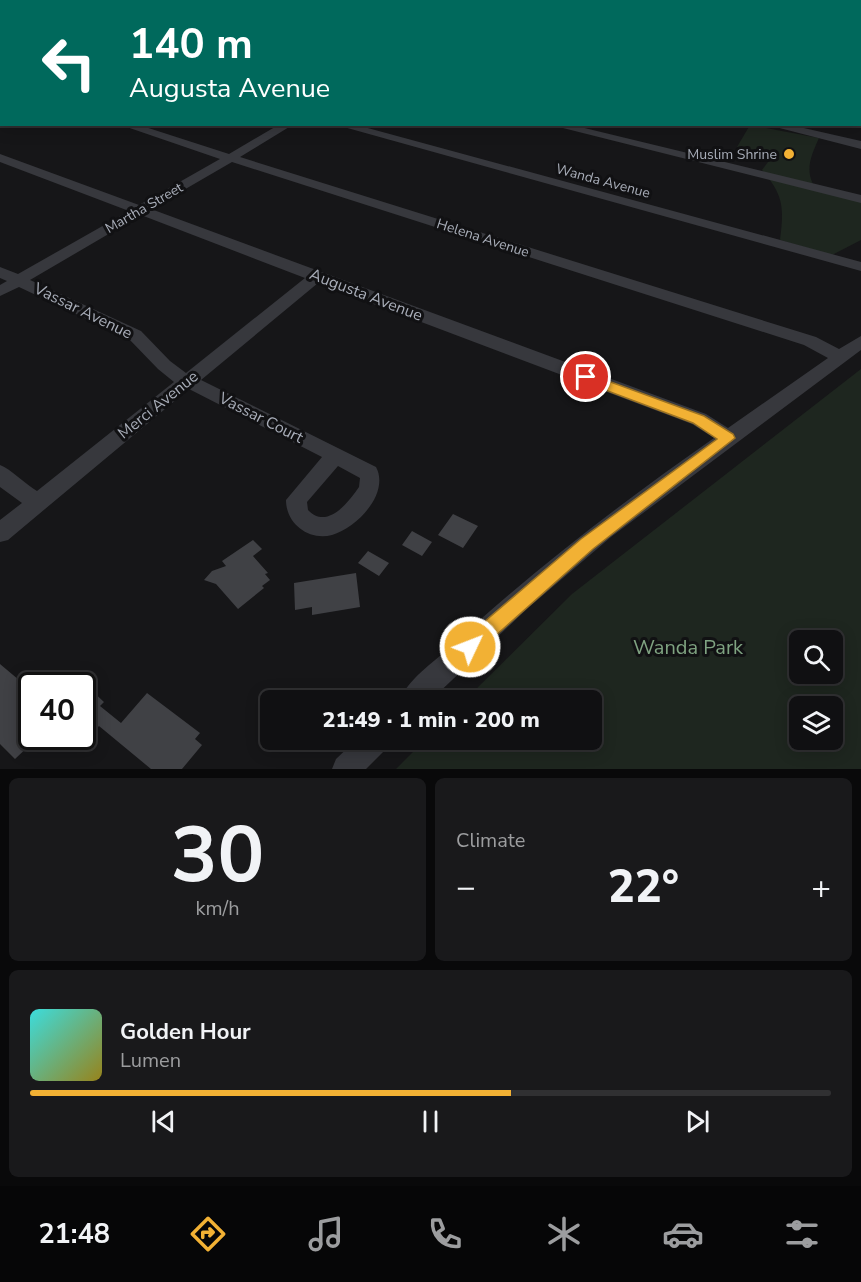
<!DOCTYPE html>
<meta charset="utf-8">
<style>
:root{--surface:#101012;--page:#19191b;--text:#f1f3f6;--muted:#9c9d9f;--line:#303032;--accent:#f2b134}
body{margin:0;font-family:"Nunito Sans",sans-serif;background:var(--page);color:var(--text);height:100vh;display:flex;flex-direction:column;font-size:22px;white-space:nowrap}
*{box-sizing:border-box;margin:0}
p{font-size:20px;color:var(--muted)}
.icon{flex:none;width:33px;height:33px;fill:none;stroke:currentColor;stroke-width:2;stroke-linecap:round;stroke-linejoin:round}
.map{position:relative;height:769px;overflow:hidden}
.details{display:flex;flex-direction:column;gap:9px;padding:9px;background:#09090a;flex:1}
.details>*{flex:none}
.hud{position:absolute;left:0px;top:0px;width:861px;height:126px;box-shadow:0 3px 15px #0003,0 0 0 2px var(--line);background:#00695c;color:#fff;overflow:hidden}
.fabs{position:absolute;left:789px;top:630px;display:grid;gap:12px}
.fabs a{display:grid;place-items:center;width:54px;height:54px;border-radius:9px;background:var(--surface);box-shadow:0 3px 15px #0003,0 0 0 2px var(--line);font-size:30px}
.speed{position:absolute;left:18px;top:672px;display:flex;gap:12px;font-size:30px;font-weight:700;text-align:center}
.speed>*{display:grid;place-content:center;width:78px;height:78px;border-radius:50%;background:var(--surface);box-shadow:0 3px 15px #0003,0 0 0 2px var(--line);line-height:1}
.speed .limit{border:3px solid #111;border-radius:9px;background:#fff;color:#111}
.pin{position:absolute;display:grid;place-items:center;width:51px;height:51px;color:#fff;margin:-26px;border:3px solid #fff;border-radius:50%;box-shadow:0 2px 6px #0007}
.me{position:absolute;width:66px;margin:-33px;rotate:47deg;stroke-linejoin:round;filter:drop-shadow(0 0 4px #0008)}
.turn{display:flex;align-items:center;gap:21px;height:126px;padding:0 30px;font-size:27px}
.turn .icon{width:78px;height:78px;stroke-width:2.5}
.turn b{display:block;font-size:42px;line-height:51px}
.big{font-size:45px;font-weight:800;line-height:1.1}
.details .card{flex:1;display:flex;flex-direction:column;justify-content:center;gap:9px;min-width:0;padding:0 21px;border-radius:9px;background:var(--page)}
.details .dial{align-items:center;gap:0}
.dial b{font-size:78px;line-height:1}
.song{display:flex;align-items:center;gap:18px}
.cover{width:72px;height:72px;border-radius:9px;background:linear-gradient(135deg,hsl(180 70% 55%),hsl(50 70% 35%))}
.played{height:6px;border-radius:3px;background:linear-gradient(90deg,var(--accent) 60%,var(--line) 60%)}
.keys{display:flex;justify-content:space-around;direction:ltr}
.heat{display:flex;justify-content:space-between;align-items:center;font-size:33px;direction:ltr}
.details .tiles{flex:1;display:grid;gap:9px;grid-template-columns:1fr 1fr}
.card:last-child{grid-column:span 2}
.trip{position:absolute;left:260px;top:690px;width:342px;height:60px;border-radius:9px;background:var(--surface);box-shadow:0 3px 15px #0003,0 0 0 2px var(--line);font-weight:800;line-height:60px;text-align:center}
.tab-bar{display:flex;height:96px;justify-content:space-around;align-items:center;background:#060607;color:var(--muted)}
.tab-bar .icon{width:42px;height:42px}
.tab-bar .active{color:var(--accent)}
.tab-bar b{font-size:27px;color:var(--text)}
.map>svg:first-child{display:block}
</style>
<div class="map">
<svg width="861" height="769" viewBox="0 0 861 769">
<rect width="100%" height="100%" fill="#161618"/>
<path fill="#1e261f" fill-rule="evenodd" d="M171 0H455L456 1H170Z
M750 125 819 138C812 154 805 168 813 184L861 201V240L832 255 780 240C784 207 784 196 762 170L768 162 767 155 737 147Z
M861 369V769H396L425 740H591V700H465L572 594ZM800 640H832V674H800ZM800 706H832V740H800Z"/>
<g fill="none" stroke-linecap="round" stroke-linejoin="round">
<path stroke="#2c353c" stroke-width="2" d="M50 0H68"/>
</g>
<path fill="#404145" d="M453 514 478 526 463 548 438 535Z
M412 531 432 542 422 556 402 545Z
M253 540 262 549 253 556 268 573 265 574 270 580 262 586 264 588 238 609 216 584 204 580 212 571 226 566 222 561Z
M368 551 389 563 379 576 358 563Z
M356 573 360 607 312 615V607L295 610 294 583Z
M0 664 32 691V743L15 759 0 744Z
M89 688 104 702 100 706 121 723 147 693 200 733 195 739 202 745 182 769H151L99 726 82 743V694Z"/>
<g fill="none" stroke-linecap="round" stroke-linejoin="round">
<path fill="#37383d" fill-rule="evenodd" d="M2 73V80H0V74Z
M118 124H136L229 154 280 124H294L240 157 816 337 839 349 861 336V350L611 537 528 608 431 700H400C407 680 434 662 449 648 532 571 621 503 714 438L692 424 318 283 201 380 376 467C390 493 357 528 332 535 309 541 286 524 286 500L322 457 189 389 45 509 8 540 0 542V520L22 503 0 487V465C11 469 25 484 37 491L174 382 158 369 129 339 19 287 0 296V285L7 281 0 278V267L18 274 129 211 0 162V154L139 205 220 159ZM232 162 804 345 828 358 728 428 706 414 151 209ZM141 215 305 278 186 373 170 361 141 331 30 280ZM338 466 360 478 359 487C348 503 327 530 308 510L307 502Z
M333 124H353L861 262V271Z
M547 124H568L861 195V203Z
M764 124H786L861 141V149Z
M356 740H389L385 750 366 769H332L336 759Z"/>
<path fill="#53555c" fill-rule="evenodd" d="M619 0H634L635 2H620Z
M659 0H674L675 2H660Z
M861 60V68H860V61Z"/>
</g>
<path fill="#f2b134" stroke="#9d7322" stroke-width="1.5" d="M586 373 704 416 733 434 735 438 593 549 476 653 470 656 463 653 460 647 463 640 581 539 717 439 693 423 581 381 579 377Z"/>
<circle fill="#f2b134" stroke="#111113" stroke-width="2" cx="789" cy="154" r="6"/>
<g text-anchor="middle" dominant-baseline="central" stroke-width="6" stroke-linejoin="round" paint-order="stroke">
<g font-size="14" fill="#a8adb8" stroke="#111113" text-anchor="end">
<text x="777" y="154">Muslim Shrine</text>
</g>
<g font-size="14" fill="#a8adb8" stroke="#111113">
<text transform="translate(603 181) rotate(15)">Wanda Avenue</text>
<text transform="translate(144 208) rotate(-30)">Martha Street</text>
<text transform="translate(483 238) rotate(18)">Helena Avenue</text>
</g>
<g font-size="16" fill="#a8adb8" stroke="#111113">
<text transform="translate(366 295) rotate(21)">Augusta Avenue</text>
<text transform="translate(83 311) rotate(26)">Vassar Avenue</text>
<text transform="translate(158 405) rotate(-39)">Merci Avenue</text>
<text transform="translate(261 418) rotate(27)">Vassar Court</text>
</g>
<g font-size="20" fill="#7fa381" stroke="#111113">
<text x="688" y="647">Wanda Park</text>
</g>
</g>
</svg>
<div class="fabs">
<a><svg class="icon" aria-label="search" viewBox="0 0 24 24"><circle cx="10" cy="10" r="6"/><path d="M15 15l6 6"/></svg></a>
<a><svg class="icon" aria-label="layers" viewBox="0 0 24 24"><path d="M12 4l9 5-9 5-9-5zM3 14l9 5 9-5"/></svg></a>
</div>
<div class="speed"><div class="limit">40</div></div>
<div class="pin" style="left:586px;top:377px;background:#d93025"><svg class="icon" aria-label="arrive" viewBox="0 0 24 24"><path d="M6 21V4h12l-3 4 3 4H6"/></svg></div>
<svg class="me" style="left:470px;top:647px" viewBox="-20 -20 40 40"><circle r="17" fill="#f2b134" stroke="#fff" stroke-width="3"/><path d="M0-11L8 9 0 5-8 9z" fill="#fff"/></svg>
<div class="trip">21:49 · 1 min · 200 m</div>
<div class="hud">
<div class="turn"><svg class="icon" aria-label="left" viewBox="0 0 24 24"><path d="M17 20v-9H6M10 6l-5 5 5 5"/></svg><div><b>140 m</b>Augusta Avenue</div></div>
</div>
</div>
<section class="details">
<div class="tiles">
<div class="card dial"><b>30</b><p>km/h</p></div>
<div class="card"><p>Climate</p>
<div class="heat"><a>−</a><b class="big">22°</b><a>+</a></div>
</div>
<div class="card">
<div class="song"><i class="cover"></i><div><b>Golden Hour</b><p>Lumen</p></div></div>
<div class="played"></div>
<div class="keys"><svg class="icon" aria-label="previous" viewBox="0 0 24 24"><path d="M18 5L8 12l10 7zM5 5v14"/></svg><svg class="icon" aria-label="pause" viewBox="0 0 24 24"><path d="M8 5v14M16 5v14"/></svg><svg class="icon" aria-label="next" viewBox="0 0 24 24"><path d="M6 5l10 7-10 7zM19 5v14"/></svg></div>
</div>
</div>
</section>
<nav class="tab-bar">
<b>21:48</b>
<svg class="icon active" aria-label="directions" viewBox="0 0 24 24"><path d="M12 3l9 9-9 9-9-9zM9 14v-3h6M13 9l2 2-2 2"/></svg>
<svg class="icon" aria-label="music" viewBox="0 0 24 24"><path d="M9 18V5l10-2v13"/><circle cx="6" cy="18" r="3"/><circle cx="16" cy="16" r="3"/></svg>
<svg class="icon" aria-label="phone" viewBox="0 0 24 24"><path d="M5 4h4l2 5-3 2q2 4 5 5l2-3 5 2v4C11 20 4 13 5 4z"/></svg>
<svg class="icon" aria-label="climate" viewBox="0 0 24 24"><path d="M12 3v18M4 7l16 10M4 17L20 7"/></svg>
<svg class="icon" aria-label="car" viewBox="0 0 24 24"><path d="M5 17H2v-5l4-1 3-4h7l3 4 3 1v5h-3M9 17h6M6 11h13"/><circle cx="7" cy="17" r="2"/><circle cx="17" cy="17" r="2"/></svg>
<svg class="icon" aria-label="filters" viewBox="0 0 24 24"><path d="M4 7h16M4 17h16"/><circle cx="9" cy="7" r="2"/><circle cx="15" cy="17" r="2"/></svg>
</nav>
